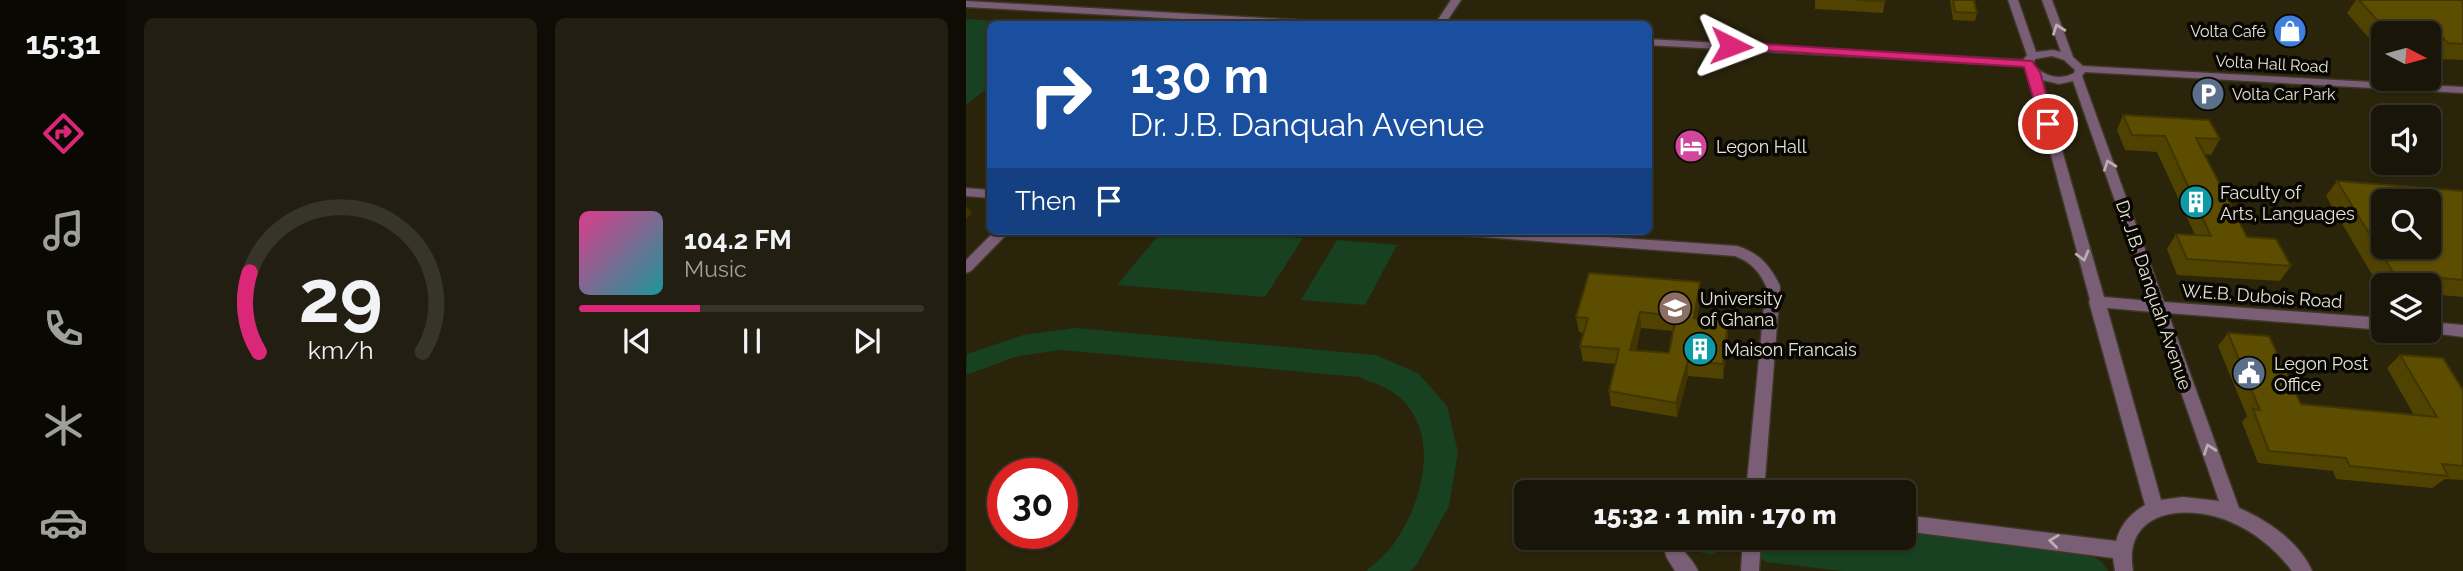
<!DOCTYPE html>
<meta charset="utf-8">
<style>
:root{--surface:#191508;--page:#221e12;--text:#f1f3f6;--muted:#9f9f9c;--line:#373429;--accent:#db2777}
body{margin:0;font-family:Raleway,sans-serif;background:var(--page);color:var(--text);height:100vh;display:flex;flex-direction:column;font-size:26px;white-space:nowrap}
*{box-sizing:border-box;margin:0}
p{font-size:23px;color:var(--muted)}
.icon{flex:none;width:38px;height:38px;fill:none;stroke:currentColor;stroke-width:2;stroke-linecap:round;stroke-linejoin:round}
.map{position:relative;flex:1;overflow:hidden}
.side{display:flex;flex-direction:column;gap:18px;padding:18px;background:#0e0c04;width:840px}
.side>*{flex:none}
.guide{position:absolute;left:21px;top:21px;width:665px;height:214px;border-radius:10px;box-shadow:0 2px 5px #0004,0 0 0 2px var(--line);background:#1a4fa0;color:#fff;overflow:hidden}
.needle{width:46px;rotate:96deg}
.fabs{position:absolute;left:1405px;top:21px;display:grid;gap:14px}
.fabs a{display:grid;place-items:center;width:70px;height:70px;border-radius:10px;background:var(--surface);box-shadow:0 2px 5px #0004,0 0 0 2px var(--line);font-size:35px}
.speed{position:absolute;left:21px;top:458px;display:flex;gap:14px;font-size:35px;font-weight:700;text-align:center}
.speed>*{display:grid;place-content:center;width:91px;height:91px;border-radius:50%;background:var(--surface);box-shadow:0 2px 5px #0004,0 0 0 2px var(--line);line-height:1}
.speed .limit{border:10px solid #d22;background:#fff;color:#111}
.pin{position:absolute;display:grid;place-items:center;width:60px;height:60px;color:#fff;margin:-30px;border:4px solid #fff;border-radius:50%;box-shadow:0 2px 7px #0007}
.me{position:absolute;width:77px;margin:-38px;rotate:93deg;stroke-linejoin:round;filter:drop-shadow(0 0 5px #0008)}
.turn{display:flex;align-items:center;gap:24px;height:147px;padding:0 28px;font-size:32px}
.turn .icon{width:91px;height:91px;stroke-width:2.5}
.turn b{display:block;font-size:49px;line-height:60px}
.then{display:flex;align-items:center;height:66px;padding:0 28px;background:#0003;gap:14px;font-size:26px}
.side .widget{flex:1;display:flex;flex-direction:column;justify-content:center;gap:10px;min-width:0;padding:0 24px;border-radius:10px;background:var(--page)}
.side .dial{align-items:center;gap:0}
.dial svg{height:182px;overflow:visible;fill:none;stroke:var(--line);stroke-width:7;stroke-linecap:round;text-anchor:middle}
.dial text{fill:var(--text);stroke:none}
.song{display:flex;align-items:center;gap:21px}
.cover{width:84px;height:84px;border-radius:10px;background:linear-gradient(135deg,hsl(330 70% 55%),hsl(180 70% 35%))}
.played{height:7px;border-radius:4px;background:linear-gradient(90deg,var(--accent) 35%,var(--line) 35%)}
.keys{display:flex;justify-content:space-around;direction:ltr}
.side .tiles{flex:1;display:grid;gap:18px;grid-template-columns:repeat(2,1fr)}
.trip{position:absolute;left:548px;top:480px;width:402px;height:70px;border-radius:10px;background:var(--surface);box-shadow:0 2px 5px #0004,0 0 0 2px var(--line);font-weight:800;line-height:70px;text-align:center}
main{display:flex;flex:1;min-height:0}
.tab-bar{display:flex;flex-direction:column;width:126px;justify-content:space-around;align-items:center;background:#0a0803;color:var(--muted)}
.tab-bar .icon{width:49px;height:49px}
.tab-bar .active{color:var(--accent)}
.tab-bar b{font-size:32px;color:var(--text)}
.map>svg:first-child{display:block}
</style>
<main>
<nav class="tab-bar">
<b>15:31</b>
<svg class="icon active" aria-label="directions" viewBox="0 0 24 24"><path d="M12 3l9 9-9 9-9-9zM9 14v-3h6M13 9l2 2-2 2"/></svg>
<svg class="icon" aria-label="music" viewBox="0 0 24 24"><path d="M9 18V5l10-2v13"/><circle cx="6" cy="18" r="3"/><circle cx="16" cy="16" r="3"/></svg>
<svg class="icon" aria-label="phone" viewBox="0 0 24 24"><path d="M5 4h4l2 5-3 2q2 4 5 5l2-3 5 2v4C11 20 4 13 5 4z"/></svg>
<svg class="icon" aria-label="climate" viewBox="0 0 24 24"><path d="M12 3v18M4 7l16 10M4 17L20 7"/></svg>
<svg class="icon" aria-label="car" viewBox="0 0 24 24"><path d="M5 17H2v-5l4-1 3-4h7l3 4 3 1v5h-3M9 17h6M6 11h13"/><circle cx="7" cy="17" r="2"/><circle cx="17" cy="17" r="2"/></svg>
</nav>
<section class="side">
<div class="tiles">
<div class="widget dial"><svg viewBox="0 0 100 80">
<path d="M14 69A42 42 0 1 1 86 69"/>
<path d="M14 69A42 42 0 0 1 10 34" stroke="#db2777"/>
<text x="50" y="56" font-size="32" font-weight="700">29</text>
<text x="50" y="72" font-size="11">km/h</text>
</svg></div>
<div class="widget">
<div class="song"><i class="cover"></i><div><b>104.2 FM</b><p>Music</p></div></div>
<div class="played"></div>
<div class="keys"><svg class="icon" aria-label="previous" viewBox="0 0 24 24"><path d="M18 5L8 12l10 7zM5 5v14"/></svg><svg class="icon" aria-label="pause" viewBox="0 0 24 24"><path d="M8 5v14M16 5v14"/></svg><svg class="icon" aria-label="next" viewBox="0 0 24 24"><path d="M6 5l10 7-10 7zM19 5v14"/></svg></div>
</div>
</div>
</section>
<div class="map">
<svg width="1497" height="571" viewBox="0 0 1497 571">
<rect width="100%" height="100%" fill="#211c0b"/>
<path fill="#2a240b" fill-rule="evenodd" d="M0 0H1497V571H0ZM24 24H682V231H24ZM1418 33H1463V79H1418ZM1418 117H1463V163H1418ZM1418 201H1463V247H1418ZM1418 285H1463V331H1418ZM37 474H96V534H37ZM560 492H938V537H560Z"/>
<path fill="#174121" d="M0 19 81 24H24V86L0 105Z
M196 231H248L337 238 299 297 151 285Z
M371 240 431 245 399 305 335 300Z
M109 328 410 355 452 373 481 406 492 452 483 506 451 564 444 571H400C408 564 417 557 424 549 456 507 479 430 428 393 418 386 404 382 393 377L95 350 52 356 0 375 1 354 57 335Z
M938 533 1120 552 1136 562 1142 571H876L800 562 793 557 787 537H938Z
M764 537 761 546 746 555 729 551 720 538Z"/>
<g fill="none" stroke-linecap="round" stroke-linejoin="round">
<defs>
<path id="street" d="M485 0H495L479 24H469Z
M1042 0H1052L1070 52 1087 50 1095 52 1076 0H1086L1107 57 1117 66 1497 87V93L1119 72 1116 76 1198 302 1418 318V330L1202 313 1273 508C1301 520 1334 542 1346 571H1326C1311 551 1290 533 1267 523 1224 503 1156 508 1167 571H1149L1147 558 938 531V515L1150 541C1155 524 1164 514 1179 505L1123 302 1124 300 1063 73 1057 66 682 45V39L1057 60 1061 55ZM1086 56 1098 60 1109 70 1108 73C1093 81 1079 76 1067 65L1069 59ZM1076 80 1093 84 1107 81 1184 301 1138 297ZM1141 308 1187 312 1253 501 1217 497 1195 500Z
M0 1 351 21 356 24H308L0 7Z
M0 188 24 190V198L0 196Z
M29 231H44L5 271 0 273V260Z
M484 231H555L771 246C793 253 804 265 814 286L798 492H780L800 286C793 271 785 262 769 256L491 235Z
M1463 322 1497 325V337L1458 332 1463 331Z
M694 537H712C715 553 727 558 732 571H709L701 558Z
M777 537H795L793 571H775Z"/>
</defs>
<use href="#street" stroke="#3d3828" stroke-width="3"/>
<use href="#street" fill="#795e75" fill-rule="evenodd"/>
</g>
<path fill="#504200" fill-rule="evenodd" d="M849 0H919L917 13 849 9Z
M984 0H1010L1008 3 1011 13 1009 21 987 20Z
M1390 0H1497V60L1471 59 1463 51V33H1418V37H1402L1381 13Z
M1157 115 1254 139 1245 155 1238 154 1281 237 1325 266 1314 281 1211 275 1201 249 1210 234 1229 235 1191 152 1159 150 1151 130Z
M1371 181 1497 191V297L1463 294V285H1418V290H1415L1360 196Z
M734 282V297L731 318 762 336 757 379 722 376 711 417 645 406 643 391 649 364 617 361 614 346 618 333 613 332 610 317ZM675 328 707 331 703 353 670 350Z
M1262 333 1335 404 1448 415 1421 368 1434 355 1497 390V480L1479 479 1466 488 1370 479 1367 471 1292 463 1276 422 1281 416 1252 346Z"/>
<path fill="#413600" d="M0 206 6 213 0 219Z
M734 282V297L729 333 728 318Z
M674 312 675 328 666 365 664 350Z
M762 321V336L757 379V364Z
M722 361V376L711 417 710 403Z"/>
<path fill="#5d4d00" stroke="#413600" stroke-width="2" fill-rule="evenodd" d="M891 0H919V1Z
M987 0H1008L1011 13 989 12Z
M1393 0H1497V44L1482 43 1463 23 1412 21Z
M219 21 246 22 244 24H215Z
M1157 115 1243 120 1254 139 1230 138 1281 237 1310 239 1325 266 1221 259 1210 234 1245 236 1199 136 1166 135Z
M1371 181 1497 191V280L1428 274ZM1418 201H1463V247H1418Z
M623 273 734 282 728 318 762 321 757 364 722 361 710 403 643 391 653 349 614 346 622 318 610 317ZM674 312 710 316 703 353 664 350Z
M1262 333 1303 336 1335 404 1471 417 1434 355 1477 358 1497 390V466L1476 464 1482 476 1384 466 1380 458 1303 451 1287 409 1294 410Z"/>
<defs><path id="oneway-chevron" d="M-2-3.5L2.5 0L-2 3.5" fill="none" stroke-width="1.6" stroke-linecap="round" stroke-linejoin="round" transform="scale(1.75)"/></defs>
<g stroke="#baaeb0">
<use href="#oneway-chevron" transform="translate(1092 29) rotate(-110)"/>
<use href="#oneway-chevron" transform="translate(1143 165) rotate(-110)"/>
<use href="#oneway-chevron" transform="translate(1117 256) rotate(75)"/>
<use href="#oneway-chevron" transform="translate(1243 449) rotate(-110)"/>
<use href="#oneway-chevron" transform="translate(1088 541) rotate(-173)"/>
</g>
<path fill="#db2777" stroke="#8e194d" stroke-width="2" d="M765 42 1066 61 1074 72 1088 124 1082 128 1075 124 1058 67 761 48 759 46Z"/>
<defs>
<symbol id="shop-disc" viewBox="-11 -11 22 22"><circle r="9.5" fill="#3f7fe0" stroke="#090702"/><path d="M-5-2.5h2.3a2.7 3.5 0 0 1 5.4 0H5L5.5 6h-11ZM-1.5-2.5h3a1.5 2.3 0 0 0-3 0Z" fill="#fff"/></symbol>
<symbol id="parking-disc" viewBox="-11 -11 22 22"><circle r="9.5" fill="#5c6f8a" stroke="#090702"/><path d="M-3.5-5.5H1a3.5 3.5 0 0 1 0 7H-1V5.5H-3.5ZM-1-3.4V-.6H.8a1.4 1.4 0 0 0 0-2.8Z" fill="#fff"/></symbol>
<symbol id="hotel-disc" viewBox="-11 -11 22 22"><circle r="9.5" fill="#d1479c" stroke="#090702"/><path d="M-6-4.5h1.5V1H6V5H4.5V3h-9V5H-6ZM-4 0a1.8 1.8 0 1 1 3.6 0ZM.5 0V-2.5h3Q6-2.5 6 0Z" fill="#fff"/></symbol>
<symbol id="building-disc" viewBox="-11 -11 22 22"><circle r="9.5" fill="#0f9aa8" stroke="#090702"/><path d="M-4-6H4V6H1V3H-1V6H-4ZM-2.5-4.3h1.7v1.8h-1.7ZM.8-4.3h1.7v1.8H.8ZM-2.5-1h1.7V.8h-1.7ZM.8-1h1.7V.8H.8Z" fill="#fff"/></symbol>
<symbol id="university-disc" viewBox="-11 -11 22 22"><circle r="9.5" fill="#8d6e63" stroke="#090702"/><path d="M0-5L7-2L0 1L-7-2ZM-4 1L0 2.5L4 1V4Q0 6-4 4Z" fill="#fff"/></symbol>
<symbol id="civic-disc" viewBox="-11 -11 22 22"><circle r="9.5" fill="#5c6f8a" stroke="#090702"/><path d="M-.6-6.5H3V-4.5H.6V-3L4-1V1h2V6H-6V1h2V-1L-.6-3ZM-1.2 2.5V6h2.4V2.5Z" fill="#fff"/></symbol>
</defs>
<g fill-rule="evenodd">
<use href="#shop-disc" x="1305" y="12" width="38" height="38"/>
<use href="#parking-disc" x="1223" y="75" width="38" height="38"/>
<use href="#hotel-disc" x="706" y="127" width="38" height="38"/>
<use href="#building-disc" x="1211" y="183" width="38" height="38"/>
<use href="#university-disc" x="690" y="289" width="38" height="38"/>
<use href="#building-disc" x="715" y="330" width="38" height="38"/>
<use href="#civic-disc" x="1264" y="354" width="38" height="38"/>
</g>
<g text-anchor="middle" dominant-baseline="central" stroke-width="7" stroke-linejoin="round" paint-order="stroke">
<g font-size="16" fill="#e6e3d8" stroke="#090702" text-anchor="end">
<text x="1300" y="31">Volta Café</text>
<text x="1266" y="94" text-anchor="start">Volta Car Park</text>
</g>
<g font-size="16" fill="#e6e3d8" stroke="#090702">
<text transform="translate(1306 64) rotate(3)">Volta Hall Road</text>
</g>
<g font-size="18" fill="#e6e3d8" stroke="#090702" text-anchor="start">
<text x="750" y="146">Legon Hall</text>
<text x="1254" y="192">Faculty of<tspan x="1254" dy="21">Arts, Languages</tspan></text>
<text x="734" y="298">University<tspan x="734" dy="21">of Ghana</tspan></text>
<text x="758" y="349">Maison Francais</text>
<text x="1308" y="363">Legon Post<tspan x="1308" dy="21">Office</tspan></text>
</g>
<g font-size="18" fill="#e6e3d8" stroke="#090702">
<text transform="translate(1188 295) rotate(71)">Dr. J.B. Danquah Avenue</text>
<text transform="translate(1296 296) rotate(4)">W.E.B. Dubois Road</text>
</g>
</g>
</svg>
<div class="fabs">
<a><svg class="needle" viewBox="-14 -14 28 28"><path d="M0-13l5 13h-10z" fill="#e53935"/><path d="M0 13l5-13h-10z" fill="#9f9f9c"/></svg></a>
<a><svg class="icon" aria-label="sound" viewBox="0 0 24 24"><path d="M4 9h4l5-4v14l-5-4H4zM17 9q2 3 0 6"/></svg></a>
<a><svg class="icon" aria-label="search" viewBox="0 0 24 24"><circle cx="10" cy="10" r="6"/><path d="M15 15l6 6"/></svg></a>
<a><svg class="icon" aria-label="layers" viewBox="0 0 24 24"><path d="M12 4l9 5-9 5-9-5zM3 14l9 5 9-5"/></svg></a>
</div>
<div class="speed"><div class="limit">30</div></div>
<div class="pin" style="left:1082px;top:124px;background:#d93025"><svg class="icon" aria-label="arrive" viewBox="0 0 24 24"><path d="M6 21V4h12l-3 4 3 4H6"/></svg></div>
<svg class="me" style="left:765px;top:46px" viewBox="-20 -20 40 40"><path d="M0-17L14 15 0 8-14 15z" fill="#db2777" stroke="#fff" stroke-width="4"/></svg>
<div class="trip">15:32 · 1 min · 170 m</div>
<div class="guide">
<div class="turn"><svg class="icon" aria-label="right" viewBox="0 0 24 24"><path d="M7 20v-9h11M14 6l5 5-5 5"/></svg><div><b>130 m</b>Dr. J.B. Danquah Avenue</div></div>
<div class="then">Then<svg class="icon" aria-label="arrive" viewBox="0 0 24 24"><path d="M6 21V4h12l-3 4 3 4H6"/></svg></div>
</div>
</div>
</main>
